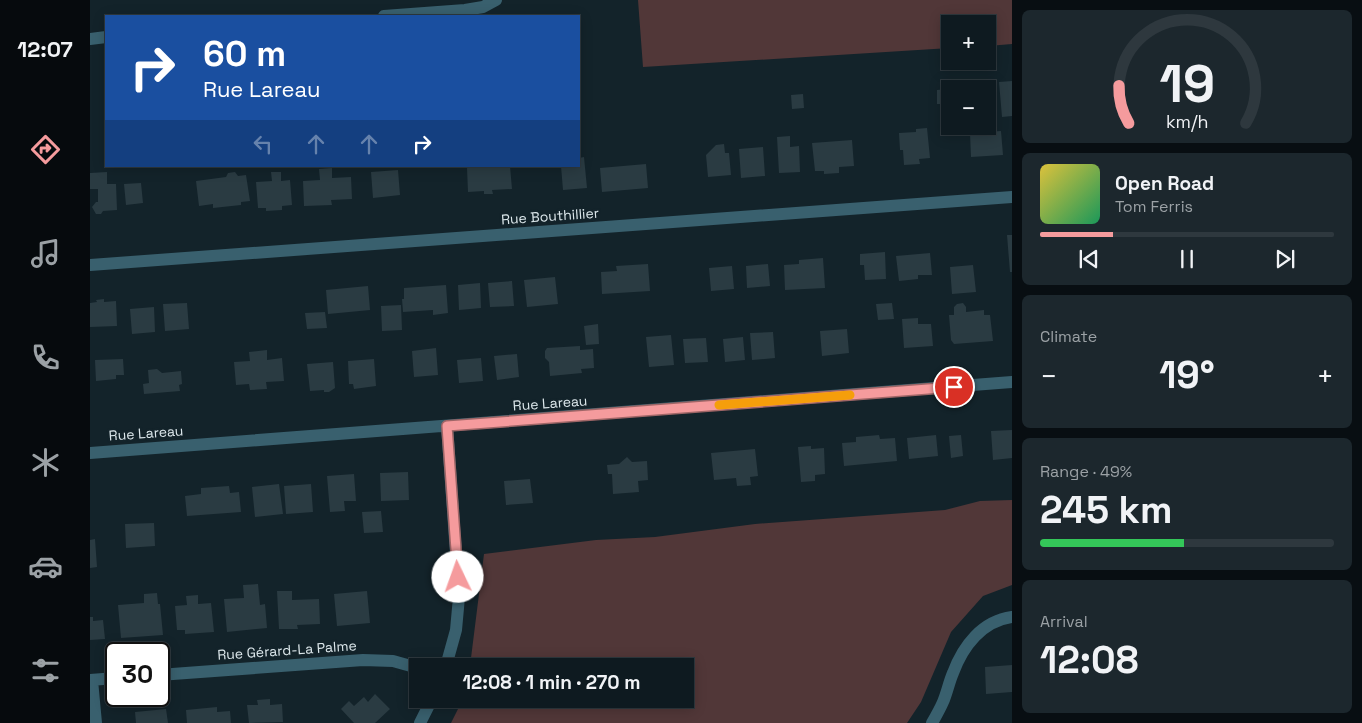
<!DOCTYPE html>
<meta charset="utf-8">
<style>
:root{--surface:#0e1a20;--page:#1c272d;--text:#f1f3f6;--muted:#9ba1a5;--line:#2e383e;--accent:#f59b9d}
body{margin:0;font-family:"Space Grotesk",sans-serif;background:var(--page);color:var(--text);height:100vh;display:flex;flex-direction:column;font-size:19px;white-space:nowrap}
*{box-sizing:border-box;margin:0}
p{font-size:16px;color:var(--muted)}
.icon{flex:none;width:28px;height:28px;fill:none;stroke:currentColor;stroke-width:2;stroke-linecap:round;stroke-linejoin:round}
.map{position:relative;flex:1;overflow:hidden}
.side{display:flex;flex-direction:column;gap:10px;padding:10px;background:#080e12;width:350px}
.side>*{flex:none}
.top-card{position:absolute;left:15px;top:15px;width:475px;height:152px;border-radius:0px;box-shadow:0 2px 12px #0003,0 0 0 1px var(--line);background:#1a4fa0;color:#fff;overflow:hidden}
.buttons{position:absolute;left:851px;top:15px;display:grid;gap:10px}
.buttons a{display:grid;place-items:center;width:55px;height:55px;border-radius:0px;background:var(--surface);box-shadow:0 2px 12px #0003,0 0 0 1px var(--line);font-size:25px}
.speed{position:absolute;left:15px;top:642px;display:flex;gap:10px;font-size:25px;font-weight:700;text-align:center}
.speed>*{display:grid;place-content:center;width:65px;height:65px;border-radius:50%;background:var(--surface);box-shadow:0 2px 12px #0003,0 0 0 1px var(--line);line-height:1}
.speed .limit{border:2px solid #111;border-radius:8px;background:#fff;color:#111}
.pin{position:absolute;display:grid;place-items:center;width:42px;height:42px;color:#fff;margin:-21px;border:2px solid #fff;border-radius:50%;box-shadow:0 1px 5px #0007}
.me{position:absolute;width:55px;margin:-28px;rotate:357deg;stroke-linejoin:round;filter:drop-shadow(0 0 4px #0008)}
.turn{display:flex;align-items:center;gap:18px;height:105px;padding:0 15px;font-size:22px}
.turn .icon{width:65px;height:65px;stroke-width:2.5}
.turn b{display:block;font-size:35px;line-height:42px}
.lanes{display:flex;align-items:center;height:48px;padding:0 15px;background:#0003;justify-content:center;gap:25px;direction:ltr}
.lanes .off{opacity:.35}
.big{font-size:38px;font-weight:600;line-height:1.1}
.side .widget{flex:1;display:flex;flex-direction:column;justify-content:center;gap:8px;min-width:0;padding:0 18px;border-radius:8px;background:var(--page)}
.side .dial{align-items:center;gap:0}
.dial svg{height:130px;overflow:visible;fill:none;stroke:var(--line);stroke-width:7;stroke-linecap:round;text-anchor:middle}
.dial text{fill:var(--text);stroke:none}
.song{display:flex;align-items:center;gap:15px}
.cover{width:60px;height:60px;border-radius:8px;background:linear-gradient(135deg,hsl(50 70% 55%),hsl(150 70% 35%))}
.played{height:5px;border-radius:2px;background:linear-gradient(90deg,var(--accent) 25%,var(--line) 25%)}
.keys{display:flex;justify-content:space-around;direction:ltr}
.heat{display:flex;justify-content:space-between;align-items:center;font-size:28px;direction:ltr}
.charge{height:8px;border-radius:4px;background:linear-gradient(90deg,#34c759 49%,var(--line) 0)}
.trip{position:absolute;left:319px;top:658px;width:285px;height:50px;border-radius:0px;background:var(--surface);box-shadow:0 2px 12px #0003,0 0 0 1px var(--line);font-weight:600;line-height:50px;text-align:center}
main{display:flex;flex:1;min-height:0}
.menu{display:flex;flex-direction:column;width:90px;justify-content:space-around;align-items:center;background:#060a0d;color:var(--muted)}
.menu .icon{width:35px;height:35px}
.menu .selected{color:var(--accent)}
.menu b{font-size:22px;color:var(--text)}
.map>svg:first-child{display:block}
</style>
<main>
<nav class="menu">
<b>12:07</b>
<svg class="icon selected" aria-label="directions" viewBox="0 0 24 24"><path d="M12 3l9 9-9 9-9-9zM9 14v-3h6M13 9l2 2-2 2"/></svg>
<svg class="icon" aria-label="music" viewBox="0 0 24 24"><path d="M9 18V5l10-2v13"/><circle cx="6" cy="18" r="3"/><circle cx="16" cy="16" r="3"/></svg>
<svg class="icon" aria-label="phone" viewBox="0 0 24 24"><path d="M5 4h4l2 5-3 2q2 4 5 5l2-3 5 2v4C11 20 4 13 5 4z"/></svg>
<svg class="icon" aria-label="climate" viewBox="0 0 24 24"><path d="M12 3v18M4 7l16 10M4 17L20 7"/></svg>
<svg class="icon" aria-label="car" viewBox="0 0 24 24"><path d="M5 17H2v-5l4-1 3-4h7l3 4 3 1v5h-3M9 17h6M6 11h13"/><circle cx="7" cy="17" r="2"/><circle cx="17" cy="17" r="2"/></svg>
<svg class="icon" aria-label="filters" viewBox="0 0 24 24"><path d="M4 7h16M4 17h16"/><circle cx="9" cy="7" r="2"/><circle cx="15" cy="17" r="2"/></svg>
</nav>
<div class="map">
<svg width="922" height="723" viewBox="0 0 922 723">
<rect width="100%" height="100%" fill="#13232a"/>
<path fill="#513738" d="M548 0H922V44L898 46V24H860V48L553 67Z
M922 500V585L893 596 861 632 831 702 817 723H361L373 699H595V666H380L394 554 506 540 565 537 665 524 855 510 890 501Z"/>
<path fill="#2a3b42" d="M922 81V116L912 117 909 82Z
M858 89 859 104H847V90Z
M713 94 714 108 702 109 701 95Z
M837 128 840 158 829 159 830 164 814 165 813 150H810L809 133 826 132V129Z
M911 131 913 155 881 157 880 133Z
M700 136V147L709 146 710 172 689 173 687 137Z
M762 140 764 166 749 167V173L734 174V171H725L722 143Z
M634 144 635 153H639L641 175 618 177 616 155 626 145Z
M673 147 675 176 651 178 649 149Z
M494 157 497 188 473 190 471 166H489V158Z
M556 164 558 188 512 192 510 168Z
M398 166H420L422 189 402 190 403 194H394V191L378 192 377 168Z
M242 168V178L261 177 262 199 241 200 242 205 214 206 213 181 230 180 229 169Z
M308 170 310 195 283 198 281 172Z
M17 172V184H26L27 210 13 211 11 214H6L2 207 6 202H8V189H0V173Z
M145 172 148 176 156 175 160 201 151 202V205L123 208V204L109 206 106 181 136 177 138 173Z
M181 172H191V181L200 180 202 205 192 206V210L176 211V208H168L166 182 182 181Z
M51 183 53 203 36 205 34 184Z
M917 235H922V272H920Z
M795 252 796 279 775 280 774 265H770V254Z
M840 253 842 275H828V279L809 281 806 256Z
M733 258 735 288 695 290 694 265 709 264V260Z
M558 264 560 291 512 294 511 272 527 271 526 266Z
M678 264 680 286 657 288 656 266Z
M883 265 886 292 862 294 860 267Z
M642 266 644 289 621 291 619 268Z
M465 277 468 304 437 307 434 280Z
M422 281 424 306 400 307 398 283Z
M390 283 391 308 369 310 368 285Z
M356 285 358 313 343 315V310L313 312 312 299H314V288Z
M278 286 280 310 238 314 236 290Z
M14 299V302L26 301 27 326 0 327V303L7 302 6 300Z
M97 303 99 329 75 331 73 304Z
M802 303 804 319 788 320 786 304Z
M873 303 876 307V312L894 310V315H900L903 341 864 344 861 340 859 315H864V307L867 304Z
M311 305 312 330 292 331 291 306Z
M64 307 65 332 42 334 40 309Z
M235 312 237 328 217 329 215 313Z
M828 318V324H841L843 346 814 348 812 319Z
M508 324 509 344 496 345 494 326Z
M757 329 759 353 732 356 730 331Z
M683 332 685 358 662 360 660 333Z
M581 335 584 365 559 367 556 337Z
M653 337 655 360 635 362 633 339Z
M616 338 618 362 595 363 593 339Z
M490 346V350L503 349 504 368 491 369 492 373 460 376 459 362 455 358V351L457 348Z
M346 348 348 375 324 377 322 351Z
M177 350V360L192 358 194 381 176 382 177 389 160 390 159 384 146 385 144 362 160 361 159 352Z
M427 354 429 377 407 380 404 356Z
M391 358 393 381 369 383 367 360Z
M33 359 34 375H26V379L6 381 5 360Z
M284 359 286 386 264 389 263 384H259L258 361Z
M243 362 245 388 239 392H234V390L220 391 217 364Z
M67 369 72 373 91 371 92 384 89 385 90 391 54 394 53 384 59 383 58 370Z
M922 430V458L903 460 901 431Z
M789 435 790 439 805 438 807 461 754 466 752 443 766 442V437Z
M846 435 848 456 819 459 817 438Z
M871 435 873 456 861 458 859 436Z
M721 446V449L734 448 735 474 725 475V481L711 482 708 447Z
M665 449 668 476 660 477 661 485 647 486 646 478 624 480 621 453Z
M537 457 542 462 557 461 558 480 548 481 549 492 523 494 522 474H518L517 465 529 464Z
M318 472 319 500 291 501 290 473Z
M264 474 266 501H254L255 511 240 512 237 476Z
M440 479 443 503 416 505 414 481Z
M189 484 193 514 165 517 162 487Z
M221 484 223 512 196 514 194 486Z
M139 486 140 493 149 492 151 512 97 516 95 496 111 494V488Z
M291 511 293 532 274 533 272 512Z
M64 523 65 546 36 548 35 524Z
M5 539 7 567 0 568V540Z
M168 584 170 605 175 604 177 628 137 632 134 599 154 598 153 585Z
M187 591H202V600L229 599 230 624 207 625 208 629H189Z
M277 591 280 623 247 626 244 594Z
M67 593 68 604H70L73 635 31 638 28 605 54 603V594Z
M108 595V604L121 603 124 632 95 634V630H87L85 606 97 605 96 596Z
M0 617H3V621L13 620 15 639 0 640Z
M922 665V692L896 694 895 667Z
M285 694 300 709 285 723H264L251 709 259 701 264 706 274 697 278 702Z
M180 699V705L192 704 193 722 159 723 157 705H168L167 700Z
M127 707V712L140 711 141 723H97L96 710Z
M76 709 78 723H46L45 712Z"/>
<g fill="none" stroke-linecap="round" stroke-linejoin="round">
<path stroke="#39606e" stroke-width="12" d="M294 16 375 10 393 7 406 0
M0 39 16 37
M0 265 922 197
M0 453 922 382
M356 666 366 630 369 597 357 426
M69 675 273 660 303 661 328 668
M0 680 26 678
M2 680 6 723
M330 723 342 699
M842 723C846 716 850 709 853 702 857 693 859 682 863 673 873 646 892 621 922 617"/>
</g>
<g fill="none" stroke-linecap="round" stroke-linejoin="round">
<defs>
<path id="route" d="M368 577 357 426 864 387"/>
</defs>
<use href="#route" stroke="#9f6566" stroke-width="12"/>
<use href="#route" stroke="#f59b9d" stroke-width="9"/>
<path stroke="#f59e0b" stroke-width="9" d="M629 405 760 395"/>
</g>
<g text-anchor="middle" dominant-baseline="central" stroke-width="5" stroke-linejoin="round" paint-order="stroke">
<g font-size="14" fill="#dce7eb" stroke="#13232a">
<text transform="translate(460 216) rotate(-4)">Rue Bouthillier</text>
<text transform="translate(460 403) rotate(-4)">Rue Lareau</text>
<text transform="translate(56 433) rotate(-4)">Rue Lareau</text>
<text transform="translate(197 650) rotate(-4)">Rue Gérard-La Palme</text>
</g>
</g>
</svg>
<div class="buttons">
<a>+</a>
<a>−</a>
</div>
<div class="speed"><div class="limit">30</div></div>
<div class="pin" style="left:864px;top:387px;background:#d93025"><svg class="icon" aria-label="arrive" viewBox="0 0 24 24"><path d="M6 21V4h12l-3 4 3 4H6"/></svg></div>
<svg class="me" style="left:368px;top:577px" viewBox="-20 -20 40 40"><circle r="19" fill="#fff"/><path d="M0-13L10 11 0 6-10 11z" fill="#f59b9d"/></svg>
<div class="trip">12:08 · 1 min · 270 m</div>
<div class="top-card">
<div class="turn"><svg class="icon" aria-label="right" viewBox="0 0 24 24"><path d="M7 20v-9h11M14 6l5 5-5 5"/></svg><div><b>60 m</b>Rue Lareau</div></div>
<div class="lanes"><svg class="icon off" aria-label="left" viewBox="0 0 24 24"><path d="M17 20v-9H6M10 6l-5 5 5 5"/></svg><svg class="icon off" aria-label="ahead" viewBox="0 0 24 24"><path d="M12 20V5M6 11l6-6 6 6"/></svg><svg class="icon off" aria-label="ahead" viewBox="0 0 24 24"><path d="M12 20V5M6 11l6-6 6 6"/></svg><svg class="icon" aria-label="right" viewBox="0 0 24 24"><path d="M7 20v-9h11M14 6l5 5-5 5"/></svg></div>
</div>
</div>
<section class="side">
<div class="widget dial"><svg viewBox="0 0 100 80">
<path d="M14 69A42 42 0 1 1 86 69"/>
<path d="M14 69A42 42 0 0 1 8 46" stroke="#f59b9d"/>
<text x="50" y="56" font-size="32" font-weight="700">19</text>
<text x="50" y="72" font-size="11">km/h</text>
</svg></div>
<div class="widget">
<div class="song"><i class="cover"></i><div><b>Open Road</b><p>Tom Ferris</p></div></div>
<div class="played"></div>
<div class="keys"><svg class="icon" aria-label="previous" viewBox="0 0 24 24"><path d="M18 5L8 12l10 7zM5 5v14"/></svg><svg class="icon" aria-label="pause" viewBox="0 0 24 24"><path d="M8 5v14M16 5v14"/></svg><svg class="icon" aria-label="next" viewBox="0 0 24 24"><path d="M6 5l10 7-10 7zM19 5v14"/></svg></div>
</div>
<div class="widget"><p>Climate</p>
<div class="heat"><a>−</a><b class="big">19°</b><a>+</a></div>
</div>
<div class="widget"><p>Range · 49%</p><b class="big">245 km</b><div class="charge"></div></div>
<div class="widget"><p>Arrival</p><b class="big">12:08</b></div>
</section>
</main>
